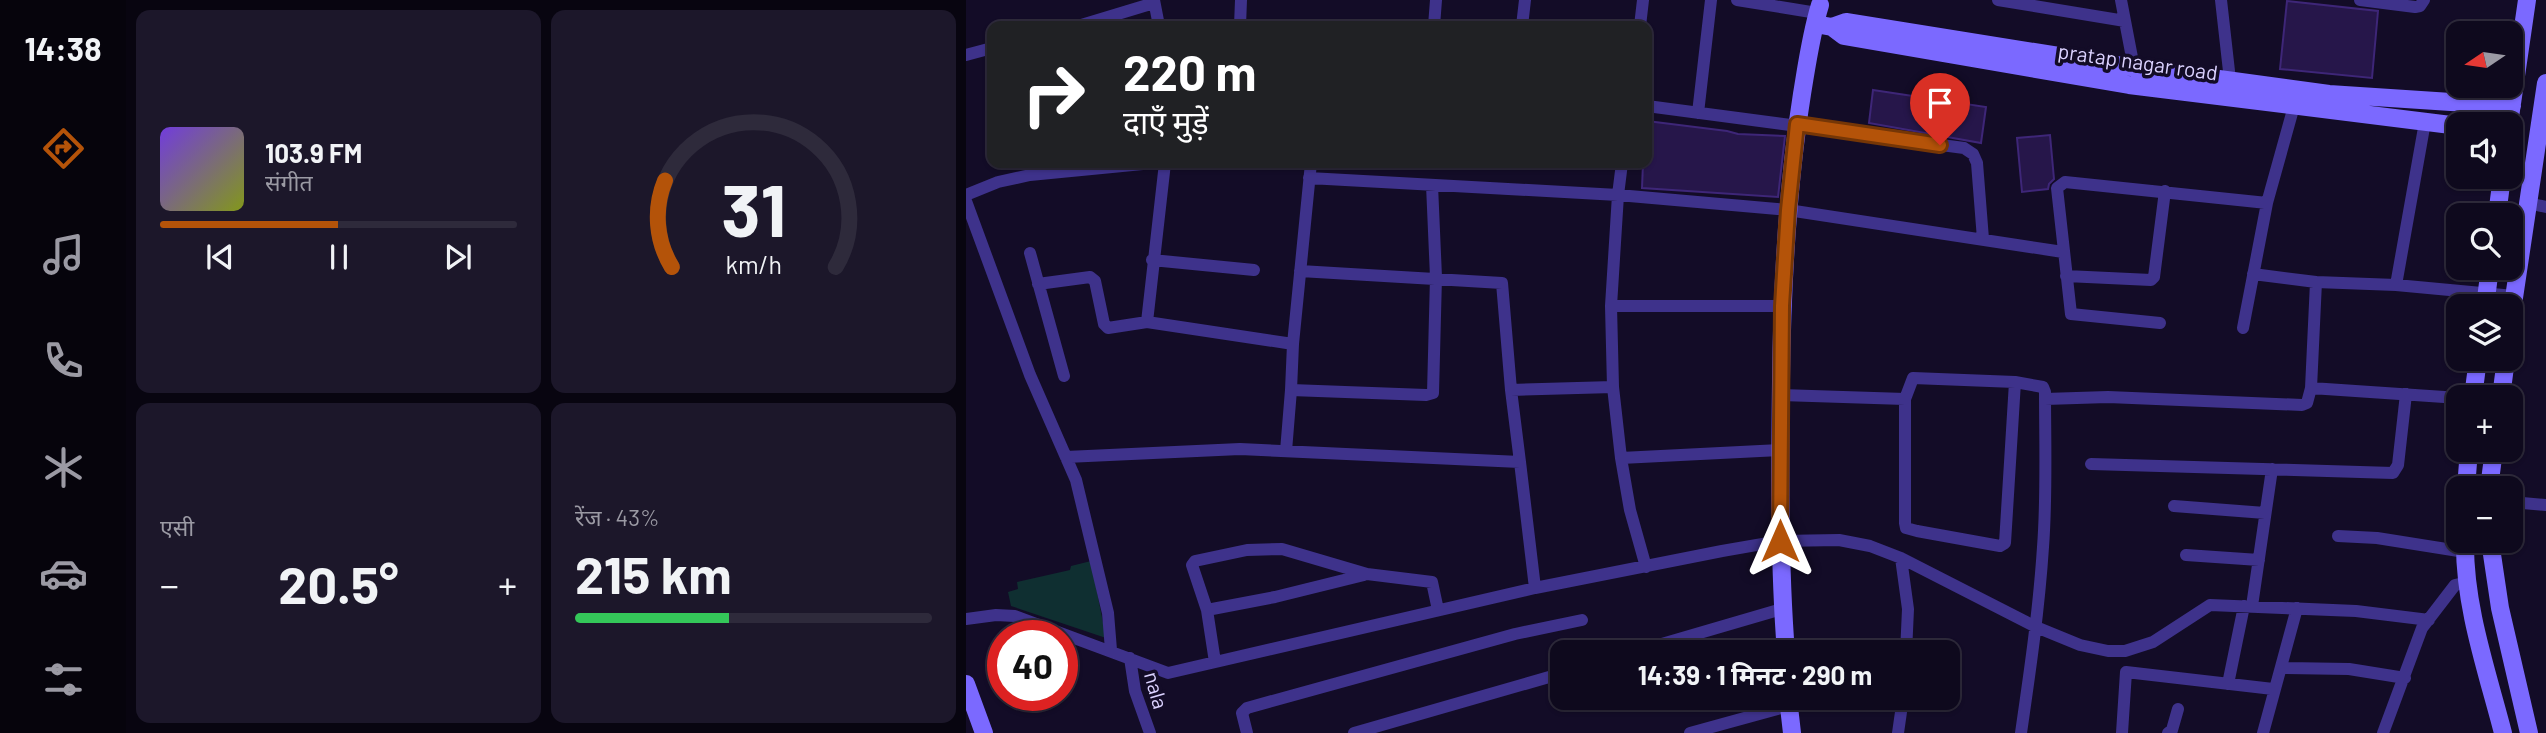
<!DOCTYPE html>
<html lang="hi">
<meta charset="utf-8">
<style>
:root{--surface:#0e091d;--page:#1c172a;--text:#f1f3f6;--muted:#9b9aa4;--line:#2e2a3b;--accent:#b45309}
body{margin:0;font-family:Barlow,"Noto Sans Devanagari",sans-serif;background:var(--page);color:var(--text);height:100vh;display:flex;flex-direction:column;font-size:26px;white-space:nowrap}
*{box-sizing:border-box;margin:0}
p{font-size:23px;color:var(--muted)}
.icon{flex:none;width:38px;height:38px;fill:none;stroke:currentColor;stroke-width:2;stroke-linecap:round;stroke-linejoin:round}
.map{position:relative;flex:1;overflow:hidden}
.panel{display:flex;flex-direction:column;gap:10px;padding:10px;background:#080510;width:840px}
.panel>*{flex:none}
.guide{position:absolute;left:21px;top:21px;width:665px;height:147px;border-radius:14px;box-shadow:0 2px 5px #0004,0 0 0 2px var(--line);background:#202124;color:#fff;overflow:hidden}
.needle{width:46px;rotate:257deg}
.tools{position:absolute;left:1480px;top:21px;display:grid;gap:14px}
.tools a{display:grid;place-items:center;width:77px;height:77px;border-radius:14px;background:var(--surface);box-shadow:0 2px 5px #0004,0 0 0 2px var(--line);font-size:35px}
.speed{position:absolute;left:21px;top:620px;display:flex;gap:14px;font-size:35px;font-weight:700;text-align:center}
.speed>*{display:grid;place-content:center;width:91px;height:91px;border-radius:50%;background:var(--surface);box-shadow:0 2px 5px #0004,0 0 0 2px var(--line);line-height:1}
.speed .limit{border:10px solid #d22;background:#fff;color:#111}
.pin{position:absolute;display:grid;place-items:center;width:60px;height:60px;color:#fff;margin:-72px -30px;border-radius:50% 50% 50% 0;rotate:-45deg;box-shadow:0 0 7px #0007}
.pin .icon{rotate:45deg}
.me{position:absolute;width:77px;margin:-38px;rotate:0deg;stroke-linejoin:round;filter:drop-shadow(0 0 5px #0008)}
.turn{display:flex;align-items:center;gap:24px;height:147px;padding:0 21px;font-size:32px}
.turn .icon{width:91px;height:91px;stroke-width:2.5}
.turn b{display:block;font-size:49px;line-height:60px}
.big{font-size:52px;font-weight:700;line-height:1.1}
.panel .tile{flex:1;display:flex;flex-direction:column;justify-content:center;gap:10px;min-width:0;padding:0 24px;border-radius:14px;background:var(--page)}
.panel .dial{align-items:center;gap:0}
.dial svg{height:182px;overflow:visible;fill:none;stroke:var(--line);stroke-width:7;stroke-linecap:round;text-anchor:middle}
.dial text{fill:var(--text);stroke:none}
.song{display:flex;align-items:center;gap:21px}
.cover{width:84px;height:84px;border-radius:10px;background:linear-gradient(135deg,hsl(260 70% 55%),hsl(70 70% 35%))}
.played{height:7px;border-radius:4px;background:linear-gradient(90deg,var(--accent) 50%,var(--line) 50%)}
.keys{display:flex;justify-content:space-around;direction:ltr}
.heat{display:flex;justify-content:space-between;align-items:center;font-size:38px;direction:ltr}
.charge{height:10px;border-radius:5px;background:linear-gradient(90deg,#34c759 43%,var(--line) 0)}
.panel .tiles{flex:1;display:grid;gap:10px;grid-template-columns:repeat(2,1fr)}
.trip{position:absolute;left:584px;top:640px;width:410px;height:70px;border-radius:14px;background:var(--surface);box-shadow:0 2px 5px #0004,0 0 0 2px var(--line);font-weight:700;line-height:70px;text-align:center}
main{display:flex;flex:1;min-height:0}
.dock{display:flex;flex-direction:column;width:126px;justify-content:space-around;align-items:center;background:#06040c;color:var(--muted)}
.dock .icon{width:49px;height:49px}
.dock .on{color:var(--accent)}
.dock b{font-size:32px;color:var(--text)}
.map>svg:first-child{display:block}
</style>
<main>
<nav class="dock">
<b>14:38</b>
<svg class="icon on" aria-label="directions" viewBox="0 0 24 24"><path d="M12 3l9 9-9 9-9-9zM9 14v-3h6M13 9l2 2-2 2"/></svg>
<svg class="icon" aria-label="music" viewBox="0 0 24 24"><path d="M9 18V5l10-2v13"/><circle cx="6" cy="18" r="3"/><circle cx="16" cy="16" r="3"/></svg>
<svg class="icon" aria-label="phone" viewBox="0 0 24 24"><path d="M5 4h4l2 5-3 2q2 4 5 5l2-3 5 2v4C11 20 4 13 5 4z"/></svg>
<svg class="icon" aria-label="climate" viewBox="0 0 24 24"><path d="M12 3v18M4 7l16 10M4 17L20 7"/></svg>
<svg class="icon" aria-label="car" viewBox="0 0 24 24"><path d="M5 17H2v-5l4-1 3-4h7l3 4 3 1v5h-3M9 17h6M6 11h13"/><circle cx="7" cy="17" r="2"/><circle cx="17" cy="17" r="2"/></svg>
<svg class="icon" aria-label="filters" viewBox="0 0 24 24"><path d="M4 7h16M4 17h16"/><circle cx="9" cy="7" r="2"/><circle cx="15" cy="17" r="2"/></svg>
</nav>
<section class="panel">
<div class="tiles">
<div class="tile">
<div class="song"><i class="cover"></i><div><b>103.9 FM</b><p>संगीत</p></div></div>
<div class="played"></div>
<div class="keys"><svg class="icon" aria-label="previous" viewBox="0 0 24 24"><path d="M18 5L8 12l10 7zM5 5v14"/></svg><svg class="icon" aria-label="pause" viewBox="0 0 24 24"><path d="M8 5v14M16 5v14"/></svg><svg class="icon" aria-label="next" viewBox="0 0 24 24"><path d="M6 5l10 7-10 7zM19 5v14"/></svg></div>
</div>
<div class="tile dial"><svg viewBox="0 0 100 80">
<path d="M14 69A42 42 0 1 1 86 69"/>
<path d="M14 69A42 42 0 0 1 11 31" stroke="#b45309"/>
<text x="50" y="56" font-size="32" font-weight="700">31</text>
<text x="50" y="72" font-size="11">km/h</text>
</svg></div>
<div class="tile"><p>एसी</p>
<div class="heat"><a>−</a><b class="big">20.5°</b><a>+</a></div>
</div>
<div class="tile"><p>रेंज · 43%</p><b class="big">215 km</b><div class="charge"></div></div>
</div>
</section>
<div class="map">
<svg width="1580" height="733" viewBox="0 0 1580 733">
<rect width="100%" height="100%" fill="#130c27"/>
<path fill="#0f2f31" d="M125 561 140 638 45 606 42 592 52 589 51 582 104 570 105 566Z"/>
<path fill="#26164a" stroke="#3e2678" stroke-width="2" d="M1321 1 1412 11 1406 78 1314 69Z
M907 90 1020 107 1015 143 903 123Z
M681 121 761 131 772 134 819 136 812 197 676 188 677 163H681Z
M1084 135 1088 179 1083 184 1082 189 1056 192 1051 138Z"/>
<g fill="none" stroke-linecap="round" stroke-linejoin="round">
<path stroke="#3e328b" stroke-width="12" d="M188 0 193 26
M771 0 851 13
M1032 0 1159 21
M1155 0 1168 68
M1255 0 1264 80
M1394 0 1449 7 1454 6 1458 0
M112 26 188 3
M274 26 275 0
M468 26 470 0
M556 26 559 0
M674 26 677 0
M0 55 26 48
M681 106 998 148 1007 154 1011 163 1017 239
M732 113 745 0
M343 178 652 195 656 163
M0 195 32 182 64 175 187 163
M0 201 64 375 110 480 142 613 145 650
M1561 203 1580 207
M64 253 98 376
M186 260 288 270
M334 271 536 283 545 390 554 462
M1287 274 1350 282
M1100 276 1185 280 1188 277 1199 191
M72 284 124 277 129 281 138 324 142 328 181 322 327 344 345 163
M1430 285 1459 122
M645 306H816
M181 322 199 163
M1194 323 1105 314 1091 188 1099 182 1301 203 1328 106
M1277 328 1301 203
M327 344 325 390 460 395 467 393 470 277 466 185
M1049 382 1039 543 1034 546 951 531 940 528 939 523V399L947 378 1049 382 1077 387 1079 392C1079 444 1081 495 1077 547 1073 609 1064 671 1055 733
M647 387 655 458 664 510 680 567
M545 390 647 387 645 306 652 195 822 210 1097 252
M815 395 939 399
M1493 398 1345 388 1350 282 1430 285 1548 296
M1079 399 1142 397 1336 405 1341 403 1345 388
M320 451 325 390
M100 457 274 449 554 462 569 588
M655 458 814 450
M1125 464 1427 473 1432 465 1440 394
M1545 502 1580 505
M1208 506 1299 513
M1372 536 1411 538 1499 552
M1220 555 1293 560
M935 558 942 609 940 653
M1286 606 1306 469
M241 610 309 597 398 575
M0 619 30 615 49 616 202 673 569 588 756 551 814 541 873 540 904 546 935 558 1070 627 1114 645 1142 651H1159L1187 642 1244 605 1390 611 1463 620
M820 651 940 649
M665 653 816 609
M164 658 169 691 184 733
M249 662 241 610 226 565 229 561 281 550 316 549 401 574 466 582 472 610
M1315 668 1383 669 1439 678
M1262 684 1278 606
M281 733 276 713 281 708 549 634 616 620
M388 733 597 673
M724 733 822 706
M932 733 937 698
M1156 733 1160 672 1307 689
M1202 733 1206 730 1212 709
M1297 733 1331 608
M1417 733 1456 628 1489 585 1502 582"/>
<path stroke="#7b69ff" stroke-width="18" d="M849 24 866 27 878 36 1163 85 1493 126
M866 27 880 22 1143 64 1363 94 1546 106
M1543 124 1561 0
M1531 215 1536 177
M1519 306 1524 268
M1545 318 1580 83
M1507 397 1512 359
M1535 397 1540 359
M1500 488 1503 450
M1523 488 1528 450
M1499 541C1498 606 1521 671 1537 733
M1524 541 1534 608 1563 733
M820 653C813 562 814 472 815 381 816 285 821 189 836 94 841 64 845 34 854 5
M0 684 18 733
M822 698 826 733"/>
</g>
<g fill="none" stroke-linecap="round" stroke-linejoin="round">
<defs>
<path id="route" d="M814 541 816 306 822 210 831 124 974 145"/>
</defs>
<use href="#route" stroke="#753606" stroke-width="18"/>
<use href="#route" stroke="#b45309" stroke-width="12"/>
</g>
<g text-anchor="middle" dominant-baseline="central" stroke-width="7" stroke-linejoin="round" paint-order="stroke">
<g font-size="21" fill="#dbd2ff" stroke="#130c27">
<text transform="translate(1172 61) rotate(8)">pratap nagar road</text>
<text transform="translate(191 690) rotate(74)">nala</text>
</g>
</g>
</svg>
<div class="tools">
<a><svg class="needle" viewBox="-14 -14 28 28"><path d="M0-13l5 13h-10z" fill="#e53935"/><path d="M0 13l5-13h-10z" fill="#9b9aa4"/></svg></a>
<a><svg class="icon" aria-label="sound" viewBox="0 0 24 24"><path d="M4 9h4l5-4v14l-5-4H4zM17 9q2 3 0 6"/></svg></a>
<a><svg class="icon" aria-label="search" viewBox="0 0 24 24"><circle cx="10" cy="10" r="6"/><path d="M15 15l6 6"/></svg></a>
<a><svg class="icon" aria-label="layers" viewBox="0 0 24 24"><path d="M12 4l9 5-9 5-9-5zM3 14l9 5 9-5"/></svg></a>
<a>+</a>
<a>−</a>
</div>
<div class="speed"><div class="limit">40</div></div>
<div class="pin" style="left:974px;top:145px;background:#d93025"><svg class="icon" aria-label="arrive" viewBox="0 0 24 24"><path d="M6 21V4h12l-3 4 3 4H6"/></svg></div>
<svg class="me" style="left:814px;top:541px" viewBox="-20 -20 40 40"><path d="M0-17L14 15 0 8-14 15z" fill="#b45309" stroke="#fff" stroke-width="4"/></svg>
<div class="trip">14:39 · 1 मिनट · 290 m</div>
<div class="guide">
<div class="turn"><svg class="icon" aria-label="right" viewBox="0 0 24 24"><path d="M7 20v-9h11M14 6l5 5-5 5"/></svg><div><b>220 m</b>दाएँ मुड़ें</div></div>
</div>
</div>
</main>
